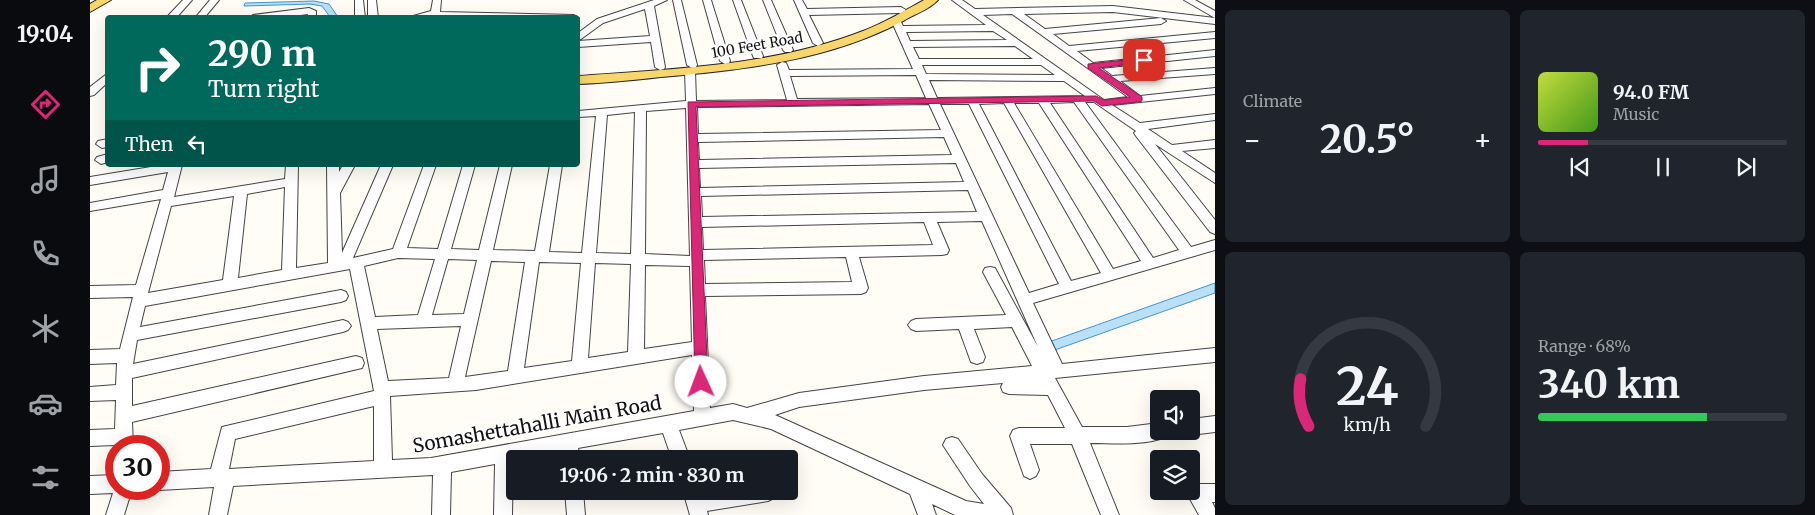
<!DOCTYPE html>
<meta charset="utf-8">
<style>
:root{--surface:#171b24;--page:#20242c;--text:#f1f3f6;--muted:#9ea1a6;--line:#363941;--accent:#db2777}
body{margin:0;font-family:Merriweather,serif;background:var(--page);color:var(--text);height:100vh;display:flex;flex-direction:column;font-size:19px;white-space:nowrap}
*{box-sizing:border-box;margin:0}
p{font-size:16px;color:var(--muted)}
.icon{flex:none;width:28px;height:28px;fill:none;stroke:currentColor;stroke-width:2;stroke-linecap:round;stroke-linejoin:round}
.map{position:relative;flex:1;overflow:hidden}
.panel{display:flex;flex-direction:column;gap:10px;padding:10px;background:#0d0f14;width:600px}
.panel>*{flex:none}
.banner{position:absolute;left:15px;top:15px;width:475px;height:152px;border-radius:5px;box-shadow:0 5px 20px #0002;background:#00695c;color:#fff;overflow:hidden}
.controls{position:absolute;left:1060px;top:390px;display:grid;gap:10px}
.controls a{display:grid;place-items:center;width:50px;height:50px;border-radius:5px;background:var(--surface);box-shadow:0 5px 20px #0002;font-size:25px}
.speed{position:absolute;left:15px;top:435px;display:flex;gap:10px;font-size:25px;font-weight:700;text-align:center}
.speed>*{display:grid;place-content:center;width:65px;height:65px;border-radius:50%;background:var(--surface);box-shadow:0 5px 20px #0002;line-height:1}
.speed .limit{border:8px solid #d22;background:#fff;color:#111}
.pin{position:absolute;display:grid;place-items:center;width:42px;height:42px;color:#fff;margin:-21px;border-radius:10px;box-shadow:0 2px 8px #0006}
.me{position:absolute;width:55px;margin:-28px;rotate:358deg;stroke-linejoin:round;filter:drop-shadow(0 0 4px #0008)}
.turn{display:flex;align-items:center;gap:18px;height:105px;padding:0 20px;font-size:22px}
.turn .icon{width:65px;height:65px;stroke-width:2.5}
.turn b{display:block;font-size:35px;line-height:42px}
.then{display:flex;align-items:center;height:48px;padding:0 20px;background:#0003;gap:10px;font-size:19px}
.big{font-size:38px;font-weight:700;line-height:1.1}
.panel .widget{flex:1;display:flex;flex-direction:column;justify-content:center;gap:8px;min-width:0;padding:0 18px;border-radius:8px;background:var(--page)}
.panel .dial{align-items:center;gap:0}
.dial svg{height:130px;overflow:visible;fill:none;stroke:var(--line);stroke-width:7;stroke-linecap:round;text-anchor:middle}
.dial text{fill:var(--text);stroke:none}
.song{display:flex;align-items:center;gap:15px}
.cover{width:60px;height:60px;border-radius:8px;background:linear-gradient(135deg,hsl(70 70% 55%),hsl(100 70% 35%))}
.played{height:5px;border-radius:2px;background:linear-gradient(90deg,var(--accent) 20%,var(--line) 20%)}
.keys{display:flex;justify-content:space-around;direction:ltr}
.heat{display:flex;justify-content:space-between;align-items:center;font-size:28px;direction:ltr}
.charge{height:8px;border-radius:4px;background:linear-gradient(90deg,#34c759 68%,var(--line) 0)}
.panel .tiles{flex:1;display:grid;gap:10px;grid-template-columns:repeat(2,1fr)}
.trip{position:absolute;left:416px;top:450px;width:292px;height:50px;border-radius:5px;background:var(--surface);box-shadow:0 5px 20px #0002;font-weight:700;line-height:50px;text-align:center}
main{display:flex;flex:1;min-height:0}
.dock{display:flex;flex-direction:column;width:90px;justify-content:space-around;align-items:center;background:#090b0e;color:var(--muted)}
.dock .icon{width:35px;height:35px}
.dock .selected{color:var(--accent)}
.dock b{font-size:22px;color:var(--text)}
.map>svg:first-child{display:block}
</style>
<main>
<nav class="dock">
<b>19:04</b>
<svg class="icon selected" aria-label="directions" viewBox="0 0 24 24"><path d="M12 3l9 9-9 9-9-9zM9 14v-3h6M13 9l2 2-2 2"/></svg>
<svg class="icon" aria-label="music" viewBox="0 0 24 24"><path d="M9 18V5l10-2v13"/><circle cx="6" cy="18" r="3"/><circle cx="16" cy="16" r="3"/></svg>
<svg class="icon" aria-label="phone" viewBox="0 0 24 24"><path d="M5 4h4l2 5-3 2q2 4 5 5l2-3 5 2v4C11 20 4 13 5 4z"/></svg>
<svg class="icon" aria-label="climate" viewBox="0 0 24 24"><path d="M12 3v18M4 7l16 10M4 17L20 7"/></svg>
<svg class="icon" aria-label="car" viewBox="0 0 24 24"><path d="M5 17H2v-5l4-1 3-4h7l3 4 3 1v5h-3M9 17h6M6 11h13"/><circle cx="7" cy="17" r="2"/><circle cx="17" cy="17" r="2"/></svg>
<svg class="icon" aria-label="filters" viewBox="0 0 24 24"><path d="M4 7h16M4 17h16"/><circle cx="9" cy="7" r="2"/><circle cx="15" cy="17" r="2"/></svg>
</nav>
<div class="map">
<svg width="1125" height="515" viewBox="0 0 1125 515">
<rect width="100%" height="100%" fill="#fffdf5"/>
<path fill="#b9e0f7" stroke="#3f96cf" d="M224 1 239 4 248 17H240L232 6 220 4 154 6 155 3Z
M1125 283V293L962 351 959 342Z"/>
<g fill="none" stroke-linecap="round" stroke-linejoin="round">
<defs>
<path id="minor" d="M93 0H102L86 18H76Z
M120 0H129L114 18H105Z
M265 0H273L275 18H265Z
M278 0H286L288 18H278Z
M343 0H351L350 12 484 15 489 18 488 20V18H316L341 11Z
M564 0H577L564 6 575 67 574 69 570 70 565 67 561 42 488 47V41L560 36 555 9 513 23 491 39 488 40V33L507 19Z
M583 0H591L607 65 606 67 602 68 597 65Z
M613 0H621L640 61 639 63 635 64 630 61Z
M643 0H651L673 56 672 58H664L663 56Z
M673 0H681L703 50 701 52H695L693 50Z
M704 0H712L717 9 811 7 816 10 811 13 719 15 733 43 728 46 723 43Z
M862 0H872L885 9 1023 6 1125 18V24L1023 12 934 14 955 29 1071 18 1076 21 1071 24 963 34 979 46 1125 32V38L987 51 1003 63 1125 50V56L1011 68 1022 76 1125 68V74L1030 81 1050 96 1125 88V94L1022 105 1050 123 1125 114V120L1058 129 1082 145 1125 140V148L1092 151 1125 173V183L1065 144 1125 220V234L1120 232 1046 136 1044 133 1046 131 1004 102H995L1101 247 1125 240V250L943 303 972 364 1125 348V362L965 378 992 427H1037L1069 423V431H1078L1076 437C1053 446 1024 443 1000 443L1029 515H1011L982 444H940L949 470 946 476 940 479 934 476 920 436 923 430 929 428H975L958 395 919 394 913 392 911 387 913 383 834 390 709 407 685 415 876 501 894 504 880 486 853 445 856 439 862 437 868 439 892 474 921 508 923 515H865L842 504 846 515H828L820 494 681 429 643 420 589 430 600 459H582L573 433 488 448 490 459H472L471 451 425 459 423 460 422 515H404L405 464 361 472 360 515H342L343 475 143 486 137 515H119L124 487 69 490 66 489H69V472L121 469 132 427 284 391 260 269 55 306 50 327 251 290 256 292 258 296 256 300 251 302 47 340 43 364 253 320 258 322 261 326 258 330 253 332 42 378V406L266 356 272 358 274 363 272 368 42 422 43 446H26V448L25 445 0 446V430L25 429 26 400 0 401V387L26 385 27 363 0 364V350L30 349 43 297 0 298V286L46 285 71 199 0 211V203L73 190 78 172 0 185V177L73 165H92L84 197 195 179 196 165H208L206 268 238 263 237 165H249V172L253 165H265L250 193 252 253 291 165H303L263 258 303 249 334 165H346L317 248 348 249 373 165H385L361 249 389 250 410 165H422L403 250 445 251 460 165H472L459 252 492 253 506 116 488 117V111L596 101 595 71 600 68 605 71 606 101 697 100 687 65 692 62 696 63 699 70 823 69 801 20 806 17 809 18 813 26 896 25ZM922 14 1038 97 1014 100 893 15ZM903 31 917 40 820 41 816 32ZM925 46 943 59H829L823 47ZM832 65H951L965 75 836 74ZM826 75 836 98 707 99 700 76ZM839 80 974 81 995 96 847 98ZM984 102 1089 250 1063 258 960 103ZM914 103 1011 273 981 281 889 104ZM924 103H949L1051 261 1023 269ZM839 104 851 130 608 134 607 107ZM850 104H879L969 284 939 293ZM596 108 600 256 555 254 556 111ZM545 112 541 254 506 253 517 115ZM854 137 862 155 609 160 608 142ZM866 163 874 182 610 188 609 168ZM195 187 192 270 148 278 157 194ZM878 190 887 212 612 217 611 196ZM144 196 133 280 58 293 81 206ZM892 221 948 347 905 268 900 267 895 268 893 272 916 315 826 319 821 321 818 325 821 329 826 331 869 329 881 362 887 364 893 362 895 357 884 329 922 327 942 366 834 376 709 393 657 408 643 404 620 408 615 296 771 294 776 292 778 288 769 257 852 255 857 254 859 250 847 222ZM834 222 843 245 613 250 612 227ZM756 257 762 282 615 284 614 260ZM308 258 345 259 328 315 285 317 274 266ZM358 259 387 260 374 314 342 315ZM401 261 435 262 418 371 375 377ZM449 262 491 263 482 361 434 368ZM505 263 541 264 538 352 498 358ZM555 265 600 266 602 342 554 349ZM371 326 359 378 298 381 287 329ZM602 355 604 411 341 458 302 460 300 396 386 390ZM284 406V461L139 469 145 439Z
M1094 0H1105L1125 11V18Z
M219 8 226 11V18H217L218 14 189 18H159L163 15Z
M18 73V82L4 95 0 96V87Z
M18 139V147L12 148 6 144 8 141Z
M18 154V162L11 164 5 160 7 157Z
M1125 416V432L1101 435 1095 433 1101 431V419Z
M26 475V489H42L34 515H16L23 493 0 494V476Z
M1106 484H1125V502H1122L1125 508V515H1109L1100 499 1098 491H1101V486Z
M475 491H493L495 515H477Z
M593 491H611L612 493 623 491 687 492 684 498 678 501 617 511 618 515H600Z"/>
<path id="major" d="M7 0H21L0 12V4Z
M834 0H848C840 9 825 14 815 20 741 60 654 70 571 77 544 80 515 83 488 84V76C583 69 683 66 773 31 794 23 814 11 834 0Z"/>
</defs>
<use href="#minor" stroke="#444" stroke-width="2"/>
<use href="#major" stroke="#222" stroke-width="2"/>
<use href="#minor" fill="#fff" fill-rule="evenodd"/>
<use href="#major" fill="#f9d66b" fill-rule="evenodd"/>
</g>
<path fill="#db2777" stroke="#8e194d" d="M1054 58 1058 60 1057 62 1009 68 1052 97V101L1048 102 1012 106 1004 101 606 107 618 382 616 386 611 388 607 386 605 382 598 102 1006 96 1014 100 1040 97 998 68V64Z"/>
<g text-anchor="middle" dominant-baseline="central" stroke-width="5" stroke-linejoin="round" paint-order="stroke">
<g font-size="14" fill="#111" stroke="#fff">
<text transform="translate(667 45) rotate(-10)">100 Feet Road</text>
</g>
<g font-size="19" fill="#111" stroke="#fff">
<text transform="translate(447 424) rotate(-10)">Somashettahalli Main Road</text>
</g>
</g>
</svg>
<div class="controls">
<a><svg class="icon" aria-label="sound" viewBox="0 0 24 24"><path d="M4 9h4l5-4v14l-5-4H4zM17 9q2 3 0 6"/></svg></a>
<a><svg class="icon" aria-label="layers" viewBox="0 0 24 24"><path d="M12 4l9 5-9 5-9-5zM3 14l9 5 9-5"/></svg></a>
</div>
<div class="speed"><div class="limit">30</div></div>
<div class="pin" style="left:1054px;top:60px;background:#d93025"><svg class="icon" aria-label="arrive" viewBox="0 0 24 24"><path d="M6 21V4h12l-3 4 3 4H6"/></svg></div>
<svg class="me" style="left:611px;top:382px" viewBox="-20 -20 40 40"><circle r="19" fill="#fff"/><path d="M0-13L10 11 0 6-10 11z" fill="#db2777"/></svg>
<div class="trip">19:06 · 2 min · 830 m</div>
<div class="banner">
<div class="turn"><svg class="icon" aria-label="right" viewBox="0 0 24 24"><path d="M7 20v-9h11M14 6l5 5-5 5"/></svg><div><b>290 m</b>Turn right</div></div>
<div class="then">Then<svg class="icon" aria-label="left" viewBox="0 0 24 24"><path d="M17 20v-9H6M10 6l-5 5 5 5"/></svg></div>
</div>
</div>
<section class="panel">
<div class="tiles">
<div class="widget"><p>Climate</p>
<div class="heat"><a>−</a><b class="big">20.5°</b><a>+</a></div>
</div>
<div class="widget">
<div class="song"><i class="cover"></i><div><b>94.0 FM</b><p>Music</p></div></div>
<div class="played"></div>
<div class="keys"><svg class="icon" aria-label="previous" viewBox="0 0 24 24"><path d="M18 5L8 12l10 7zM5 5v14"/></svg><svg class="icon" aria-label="pause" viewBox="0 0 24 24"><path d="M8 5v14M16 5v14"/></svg><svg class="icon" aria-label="next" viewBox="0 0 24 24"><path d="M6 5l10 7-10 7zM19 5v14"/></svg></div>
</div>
<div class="widget dial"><svg viewBox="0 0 100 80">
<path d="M14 69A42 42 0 1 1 86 69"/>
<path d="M14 69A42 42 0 0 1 9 40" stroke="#db2777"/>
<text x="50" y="56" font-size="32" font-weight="700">24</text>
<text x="50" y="72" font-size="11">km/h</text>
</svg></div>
<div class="widget"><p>Range · 68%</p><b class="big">340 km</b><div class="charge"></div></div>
</div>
</section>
</main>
